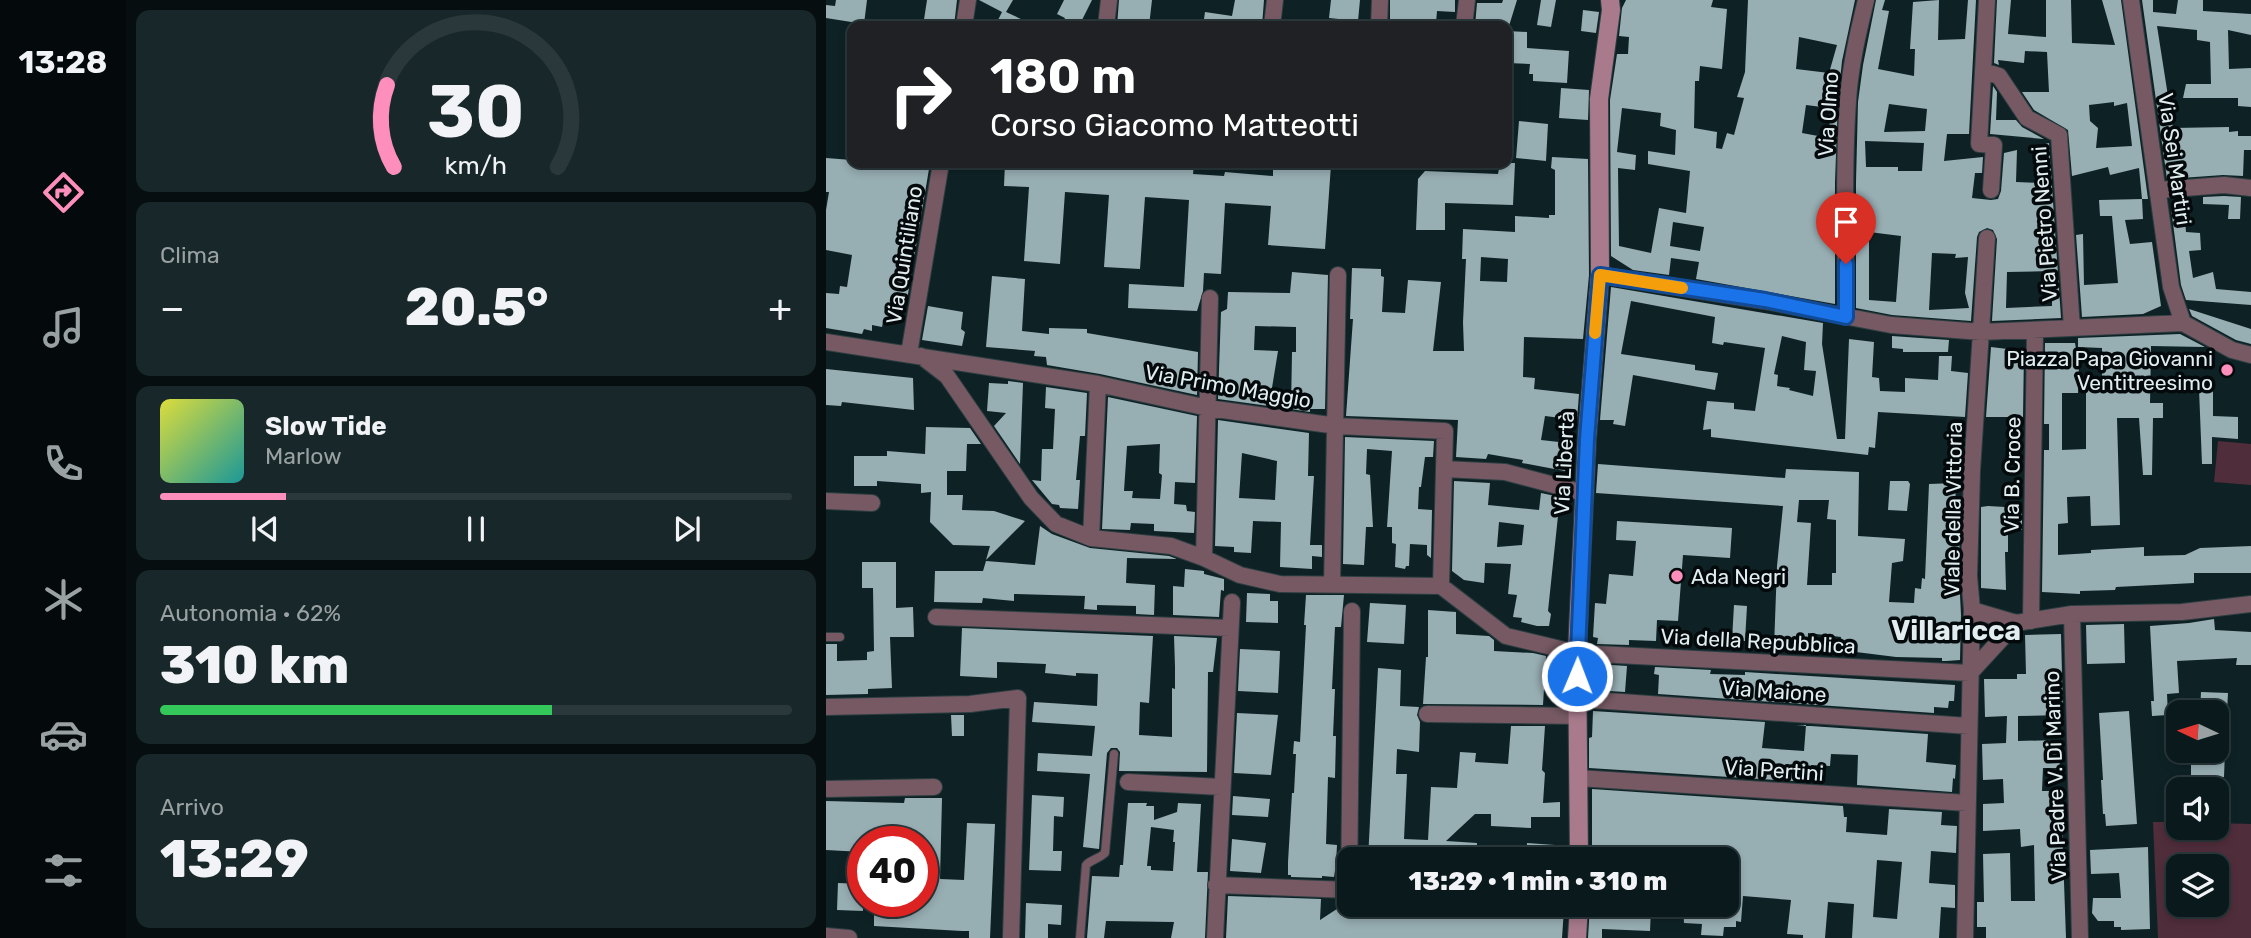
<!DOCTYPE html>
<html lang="it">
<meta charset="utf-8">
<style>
:root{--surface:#0a1a1c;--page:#182729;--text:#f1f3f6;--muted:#99a1a3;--line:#2a383b;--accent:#fe8ebc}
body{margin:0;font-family:Rubik,sans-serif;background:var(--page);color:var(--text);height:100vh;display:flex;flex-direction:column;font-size:26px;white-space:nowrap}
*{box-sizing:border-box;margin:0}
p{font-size:23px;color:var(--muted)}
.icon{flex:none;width:38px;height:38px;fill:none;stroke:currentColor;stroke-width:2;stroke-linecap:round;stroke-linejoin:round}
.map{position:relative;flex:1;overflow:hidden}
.drawer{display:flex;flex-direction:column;gap:10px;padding:10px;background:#060e0f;width:700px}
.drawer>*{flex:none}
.guide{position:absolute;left:21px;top:21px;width:665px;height:147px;border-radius:14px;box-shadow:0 4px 10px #0003,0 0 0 2px var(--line);background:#202124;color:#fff;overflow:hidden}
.needle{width:46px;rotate:274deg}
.tools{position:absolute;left:1340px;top:700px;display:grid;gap:14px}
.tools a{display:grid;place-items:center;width:63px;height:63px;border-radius:14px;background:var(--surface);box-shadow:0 4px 10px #0003,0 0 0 2px var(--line);font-size:35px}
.speed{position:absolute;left:21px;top:826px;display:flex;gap:14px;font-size:35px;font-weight:700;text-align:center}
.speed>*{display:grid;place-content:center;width:91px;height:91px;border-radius:50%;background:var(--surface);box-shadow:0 4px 10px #0003,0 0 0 2px var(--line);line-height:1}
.speed .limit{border:10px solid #d22;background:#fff;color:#111}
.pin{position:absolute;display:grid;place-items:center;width:60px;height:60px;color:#fff;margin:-72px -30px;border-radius:50% 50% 50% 0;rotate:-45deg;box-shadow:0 0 7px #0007}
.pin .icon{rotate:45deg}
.me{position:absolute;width:77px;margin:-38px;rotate:1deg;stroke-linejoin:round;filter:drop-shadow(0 0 5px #0008)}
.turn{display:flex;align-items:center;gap:24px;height:147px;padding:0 28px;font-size:32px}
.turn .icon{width:91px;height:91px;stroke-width:2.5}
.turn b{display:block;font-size:49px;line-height:60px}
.big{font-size:52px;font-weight:800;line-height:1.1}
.drawer .card{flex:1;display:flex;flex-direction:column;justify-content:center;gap:10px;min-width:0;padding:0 24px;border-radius:14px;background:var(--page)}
.drawer .dial{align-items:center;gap:0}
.dial svg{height:182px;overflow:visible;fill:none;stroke:var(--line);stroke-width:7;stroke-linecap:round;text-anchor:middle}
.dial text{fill:var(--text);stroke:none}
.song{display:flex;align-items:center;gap:21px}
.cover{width:84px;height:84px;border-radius:10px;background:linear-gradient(135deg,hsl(60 70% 55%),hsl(180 70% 35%))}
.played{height:7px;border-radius:4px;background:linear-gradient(90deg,var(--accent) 20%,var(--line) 20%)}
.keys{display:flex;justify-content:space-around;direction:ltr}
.heat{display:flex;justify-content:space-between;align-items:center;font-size:38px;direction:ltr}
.charge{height:10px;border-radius:5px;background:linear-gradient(90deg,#34c759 62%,var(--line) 0)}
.trip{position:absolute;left:511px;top:847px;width:402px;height:70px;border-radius:14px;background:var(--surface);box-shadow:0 4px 10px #0003,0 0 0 2px var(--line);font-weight:800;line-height:70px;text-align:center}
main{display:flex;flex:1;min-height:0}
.tabs{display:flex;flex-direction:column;width:126px;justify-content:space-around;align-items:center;background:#040a0b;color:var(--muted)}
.tabs .icon{width:49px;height:49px}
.tabs .active{color:var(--accent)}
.tabs b{font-size:32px;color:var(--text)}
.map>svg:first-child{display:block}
</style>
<main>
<nav class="tabs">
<b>13:28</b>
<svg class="icon active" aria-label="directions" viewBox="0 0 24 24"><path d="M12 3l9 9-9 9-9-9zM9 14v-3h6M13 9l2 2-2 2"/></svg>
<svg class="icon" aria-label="music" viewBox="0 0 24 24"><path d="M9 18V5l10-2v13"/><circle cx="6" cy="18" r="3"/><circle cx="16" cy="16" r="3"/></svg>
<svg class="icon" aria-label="phone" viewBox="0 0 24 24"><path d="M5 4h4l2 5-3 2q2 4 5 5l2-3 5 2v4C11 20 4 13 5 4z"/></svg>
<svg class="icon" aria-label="climate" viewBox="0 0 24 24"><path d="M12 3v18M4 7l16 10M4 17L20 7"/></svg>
<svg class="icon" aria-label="car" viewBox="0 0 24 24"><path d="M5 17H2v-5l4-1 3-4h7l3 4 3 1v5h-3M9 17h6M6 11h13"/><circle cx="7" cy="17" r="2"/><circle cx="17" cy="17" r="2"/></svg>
<svg class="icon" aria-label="filters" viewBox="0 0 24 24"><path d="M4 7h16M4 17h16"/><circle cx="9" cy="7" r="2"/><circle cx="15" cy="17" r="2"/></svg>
</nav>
<section class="drawer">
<div class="card dial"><svg viewBox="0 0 100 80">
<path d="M14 69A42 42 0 1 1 86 69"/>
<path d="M14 69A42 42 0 0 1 11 33" stroke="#fe8ebc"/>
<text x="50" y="56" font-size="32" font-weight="700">30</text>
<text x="50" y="72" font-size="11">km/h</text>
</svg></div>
<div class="card"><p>Clima</p>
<div class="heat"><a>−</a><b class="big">20.5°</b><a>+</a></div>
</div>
<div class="card">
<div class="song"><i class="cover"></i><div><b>Slow Tide</b><p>Marlow</p></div></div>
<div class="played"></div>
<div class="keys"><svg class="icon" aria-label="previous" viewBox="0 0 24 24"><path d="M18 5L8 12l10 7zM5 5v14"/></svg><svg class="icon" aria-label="pause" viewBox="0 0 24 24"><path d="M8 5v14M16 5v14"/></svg><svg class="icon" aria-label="next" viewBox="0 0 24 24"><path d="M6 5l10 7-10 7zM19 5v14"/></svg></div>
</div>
<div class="card"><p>Autonomia · 62%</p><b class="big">310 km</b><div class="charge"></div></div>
<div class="card"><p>Arrivo</p><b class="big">13:29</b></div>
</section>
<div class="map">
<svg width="1425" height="938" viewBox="0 0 1425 938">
<rect width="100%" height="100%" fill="#0e2225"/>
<path fill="#502d3b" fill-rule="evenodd" d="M1392 441 1425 444V485L1388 482Z
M1327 822H1353V828H1391V823L1425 824V938H1332ZM1353 866H1391V905H1353Z"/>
<path fill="#97aeb3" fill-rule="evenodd" d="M10 0H41L38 24 0 18V5L9 6Z
M101 0H131L128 26H97Z
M153 0H187L180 12 210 26H169L176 12Z
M238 0H266L253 26H235L239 18 231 14Z
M293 0H326L323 26H291Z
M409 0H438L436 26H377L379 12 406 16Z
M505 0H534L532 21 503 18Z
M564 0H629V12L611 11 610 23 608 24 607 26H564Z
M677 0H691L683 26H649L651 3H676Z
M715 0H730L725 27 711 25Z
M800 0H887L885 7 901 9 896 69 874 66 873 81H869L868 128 891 132 890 148 896 149 901 133 908 135 918 98 911 97 919 72 922 0H1029L1016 61 1012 100 1009 182V304L870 279 873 262 845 258 843 275 807 270 785 256 784 100 791 54H802L803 37 793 36 796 8ZM973 37 1011 45 1003 73 970 69ZM980 105 1004 108 1003 138 976 133ZM796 108 835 113 834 126 850 130 849 155 822 151V164L864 171 860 213 833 208 825 253 793 246 792 168 809 170 810 155 791 152ZM847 222 878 227 874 251 844 246Z
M1050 0H1059L1056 10 1063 11 1052 69 1088 76 1089 49H1084L1087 2 1113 0 1112 40 1139 39 1142 0H1150L1143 134H1121L1118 161 1157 157 1156 173H1149L1146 198 1165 200 1172 199 1175 191 1178 153 1191 150 1190 182 1218 183 1215 145 1223 143 1235 318 1166 321 1171 239 1167 230 1161 228 1153 232 1151 237 1145 321 1066 315 1030 308V182L1032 102 1037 65ZM1063 104 1101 109 1099 131 1058 132ZM1039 141 1098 143 1096 171H1072V167H1040ZM1043 232 1075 236 1070 302 1043 300ZM1106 253 1130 254 1129 258 1142 257 1139 293 1143 308 1103 310ZM1226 271V306L1180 308 1181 272Z
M1171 0H1185L1182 34 1220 37V0H1245L1246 43 1289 45 1276 0H1295L1322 199H1316L1313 168 1284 175 1282 167 1246 176 1242 130 1208 110 1196 92H1223L1221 52 1199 51 1198 63 1172 60 1173 65 1168 63ZM1288 102V106L1301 103 1306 146 1270 148 1272 128 1264 121 1263 105Z
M1316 0H1327V12L1350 14 1352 0H1377V11L1425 14V35L1402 30 1403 69 1425 68V107L1412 106V98H1357L1360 84H1385L1384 42 1371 40V30L1331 26 1347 128 1403 127V132L1412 131V136H1425V150H1418L1417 176 1397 175 1341 179Z
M757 10 773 12 770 33 755 31Z
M681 31 701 32V48L743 51 741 83 707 81V74H703L704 64 681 63Z
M1167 86 1171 92 1170 120H1190L1196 127 1218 139 1164 134Z
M735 88 763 90 762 120 733 118Z
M693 121 722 124 720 161 690 158Z
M726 157 762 159 763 275 757 339 698 337 697 377 709 378 708 389 753 394 751 420 719 416 715 440 742 443 740 455 742 457 739 471 696 463 697 460 662 454 660 459 630 457 632 420 520 416 527 319H524L526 268 555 269V276L558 277 556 312 579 313 582 280 615 282 607 351H638L637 322 640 259H636L637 229 689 232V216L723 218V215H729V170L725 168ZM655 257 682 259 681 282 654 281Z
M0 158 26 160V163H104L80 306 69 305 66 323 57 322 56 327 46 325V331L38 329 36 334 0 328V293L13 294 14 286 21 287 26 255 0 250V210L3 192H0Z
M179 163H368L367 174 398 176 399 172 447 176V163L505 165 499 249 442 245 445 206 399 203 395 274 378 273 377 291 371 311 302 308 303 284 358 287 363 200 319 197 314 269 278 267 283 195 239 192 234 264 198 261 203 187 178 186Z
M674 163H689L687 205 619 203V230H590L592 179 599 171 672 174Z
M1398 196 1415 197 1414 219H1402L1403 205 1377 204V197Z
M1316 199 1317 219 1299 220 1304 244 1326 242 1335 306 1317 314 1256 317 1250 235 1257 234 1258 285 1292 283 1286 216H1274L1273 200Z
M1345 208H1358L1360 232 1374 233 1375 250 1363 251 1367 278 1387 272 1390 289 1425 292V305L1360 300 1355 285Z
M466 272 502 275 499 409H484V412L465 409 466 352H470V327L429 326 428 350 452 351 443 406 392 399 395 312 401 309 402 292 464 293Z
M166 276 199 279 196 331 223 334V328L261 329V333L372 352 371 395 274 374 221 365 220 357 208 356 209 351 160 347Z
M785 287 997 323 996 344 1011 439H1019L1023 339 1048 342 1046 377 1053 378 1054 391 1079 392V378L1112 380 1113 356H1126L1125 371 1142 373 1139 417 1052 412 1049 448 1043 447 1042 455 885 437V429L877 430 881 401 908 403V409L929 411 939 348 898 342 897 345 886 343 889 317 805 301 795 354 869 365V370L892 373 889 390 807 375 799 426 787 424 788 420H774ZM956 336 980 342 978 370 990 371 987 396 963 390 964 388 951 386 952 375 948 374Z
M102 306 137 312 135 329 139 332 136 346 96 340Z
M1363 309 1425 329V344L1410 340 1366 316Z
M1354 334 1379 347 1325 346 1324 403H1337V418H1327L1326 475H1317L1313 418H1291L1294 525 1265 526 1264 496 1241 497 1242 523 1232 524V555L1265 553V550L1318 547V556L1359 555 1374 548 1425 546V573H1368V583L1290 587 1289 590 1254 591V594L1216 592 1218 450H1223V424H1218L1219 343H1249L1253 366 1252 393H1236V450L1260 449V387H1276V348L1252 347V338Z
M1066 336 1123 340 1122 352H1077V349L1066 348Z
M1165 347 1198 351 1197 417H1160Z
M0 369 87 378 88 410 16 402 15 406 0 405Z
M182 381 197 383 194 464 168 426 180 413 161 411 163 383 182 384Z
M220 387 261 393 259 436H254L250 480H254L252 509 234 508 233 505 226 504 206 480 215 481 216 449H227L229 409 219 408Z
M1373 389 1387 391V416L1412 417V439L1386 437V464H1376Z
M282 397 371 416 369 483 349 482 348 504 360 505 361 511 369 512 368 533 328 531V524L305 523 304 530 276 529ZM334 444 333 473 336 475 334 499 306 498 307 491H298L301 446Z
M392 420 483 433 482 476H488L484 545H496V557L486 556V569L454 567 455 522 427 521 425 553 408 552V547L389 546ZM416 453 451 461 449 500 413 498Z
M100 427 144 428 155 444H141L140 471H121V495H137L136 510 168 511 199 521 160 560 164 546 127 545 104 522 105 492 95 493V484L51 481V486H28V456H61V451L99 454Z
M519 437 608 441 607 457H599L595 487H593L592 509 606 510 605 558 601 555V545L584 544 583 566H580L579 569 569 567 570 544 566 543V527H561L566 451 541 449 540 474 544 475 547 527H540L538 565 517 564Z
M772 464 959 478 960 469 1033 472 1032 536 1079 539 1077 561 1066 563 1063 602 1088 603 1089 588 1095 589 1096 578 1099 579 1103 484 1130 483 1129 509 1134 508 1133 576 1135 615 1134 660 1120 661H1116V658L1070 657 1014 650 1015 637 982 633 981 652 961 651V647H948L951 566 957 506 770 493ZM973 500H1003L1001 519 1010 520V573H1006V585H981L985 523 971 522Z
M628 481 664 483 662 505 713 510 715 493 734 497 722 611 725 614 723 626H711L695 622 696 618 687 617 691 595 682 594 685 564 659 563 658 583 638 580 626 571ZM673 522 698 525 696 545 671 547Z
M1064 481H1082L1084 484 1081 511 1062 510Z
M1162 506 1196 508V530H1182V552H1179L1180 590 1155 588V507Z
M791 521 906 528 904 558 857 555 852 621 831 620 830 641 803 640V645L771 644 772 638 767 637 769 603 780 604 783 574 807 576 810 541 790 540Z
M214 526 226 534 264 548 343 556 351 559 301 558 300 583 329 585 328 615 310 614V606L271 605V610L258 609 259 596 188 594V601L157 598 156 603 108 602 109 571H157L160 561 209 565Z
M36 562H70V608L87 607 88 637H64L66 688 42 689V694L0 695V644H11V661L41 660V652L48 651 47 588H36Z
M359 569 378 571V574L398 579V591L395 590 393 617 347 615V586L358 587Z
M421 593 444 594V601H452V623L420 622Z
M480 595H518L515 627H509L506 689H509L507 736H510L509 778 502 777 500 844 511 845 510 864 508 877 496 876V878L465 877V875H462V862L466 793H468L470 754H467L468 741 474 742 480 625H478Z
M544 603 580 605 578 644 541 642Z
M908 605 921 606 919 641 906 640Z
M602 610 630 612V634L663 636 668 640V651L707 653 720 656 717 705 597 704 600 657H602Z
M1388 619 1389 630 1425 632V665H1410L1411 658 1351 661 1353 693 1341 694 1342 715 1326 716 1325 701H1328L1324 626 1363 623Z
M1298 624 1299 663 1261 664 1260 625Z
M136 628 327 636 323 703 314 702 313 735 346 737V688L349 689V667L348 636 391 638 387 672H382L381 772 293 771 294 752 291 748H285L281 753 273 849 257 847 264 774 211 771 212 753 266 756 269 726 206 722 208 702 271 706 272 674 250 673V676L219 673 220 664 171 662V678L134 676Z
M1235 634 1237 715 1192 716V741L1232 740 1234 768H1217L1216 791H1237L1236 826 1240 938H1160V927H1151V902H1158L1157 854 1184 853 1185 901H1209L1208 845 1195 847 1194 829 1157 831V804L1178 803 1177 779 1157 780 1156 744 1180 743 1181 716 1159 717 1158 679H1191V674H1200L1199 635Z
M414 649 454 651 452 693 412 691Z
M770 664 801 666 799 692 768 690Z
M829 667 885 670 884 674 919 675V672L1129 685 1128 701H1123L1122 708 1108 707V713L832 694 833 675 828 674Z
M552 668 575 670 574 706 593 707 591 715 594 722 593 752 571 749 570 774H581L578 839 602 840 605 787 631 788 634 752 650 753 649 762 682 764 685 726H719L716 770 719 773 717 803 734 802V817H705V828L665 826V814H649L620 841 651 843 650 859H542Z
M1375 692 1402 693 1401 712H1374Z
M767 711 939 722 936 748 978 751 980 725H970L1102 734 1100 762 1130 765 1129 779 1127 778 1126 792 1031 785 1032 755 1005 754 1004 766 985 765 983 782 763 768V738L766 737Z
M1303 711 1311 824 1280 826 1279 814H1277L1275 780H1277L1273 713Z
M411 713 452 715 445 775 408 773Z
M125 715H138V736H126Z
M1373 751H1399L1398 777 1365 775V762H1372Z
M766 789 1017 806 1018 817H1021L1020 832 1061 835 1063 809 1116 812 1115 825 1131 826 1130 853 1105 851 1103 883 1129 885V908L1115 907 1113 938H1026L1028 904 1002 902 999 938H977V935L961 934 965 900 917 896 915 922 910 921V927H898L897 936 875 935 876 924 858 923 857 906 901 908V850L878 849V852L821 847 820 859H766ZM1051 860 1076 862 1071 919 1047 917Z
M206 795 238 797 237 817 228 816 227 851H236L235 871 203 870Z
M407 796 444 799 442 817 406 815Z
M79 798H116L114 879 138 880 141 823 169 824 164 938H143V931H136L48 926V901H96V842H37V852L0 850V801L78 803Z
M302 803H321L320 806H328V820L351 812 352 803 375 804 371 872H382L379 938H345L348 922 280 921 278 938H261L266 876 293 877 294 865H297ZM325 827 348 830 347 842H349L347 871 325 870V866H321Z
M406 839 440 843 435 873 404 871Z
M701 843 729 845 728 859H700Z
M1322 847 1324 929 1295 930V927H1288V921H1272L1266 913 1267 898H1295L1293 873 1265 874 1264 850Z
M12 883 37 884V911L11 910Z
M402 896 495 899 494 920 517 905H532L552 915V907L611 909V906L659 908 660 905 738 909 736 938H400Z
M200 903 236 905 235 925 222 924V938H199Z
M764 905 825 909 824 931 776 929V938H762Z"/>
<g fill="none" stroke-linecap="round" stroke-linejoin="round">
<defs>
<path id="lane" d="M0 637H14
M254 938 260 865C266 859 273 859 279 853L288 754"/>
<path id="street" d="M1161 0 1153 144 1168 145 1165 190
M1305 0 1345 287 1357 323
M138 26 142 0
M280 26 283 0
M446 26 449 0
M553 26 554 0
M638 26 641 0
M1157 71 1173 76 1201 118 1233 135 1246 328
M1333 190 1398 185 1425 188
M774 275 939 301 1065 325 1155 332 1357 323
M1020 317C1020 245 1017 173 1022 101 1024 67 1032 33 1040 0
M1357 323 1406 350 1425 355
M0 342 272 384 382 408 511 426 619 431 618 469 679 472 758 493
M83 354 115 163
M95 356 121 376 205 498 230 524 265 538 345 546 378 558 414 575 454 584 615 586 680 636 751 653 1144 673 1190 623 1246 614 1356 612 1425 604
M0 501 46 503
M265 538 272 384
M378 558 384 298
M506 585 512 275
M615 586 618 469
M1146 610 1190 623
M1246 614 1254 938
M110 617 404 628
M1205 621 1209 330
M752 699 1143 726
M0 707 144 704 192 698 185 938
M601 714 752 716
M752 778 1141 803
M302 782 395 787
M0 789 108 787
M390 885 523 890
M523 890 526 611
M0 936 23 938
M389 938 406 602
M1139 938 1146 610 1143 576 1146 471 1161 238"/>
<path id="secondary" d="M753 859 751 653 761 438 774 275 773 99 785 10 784 0
M751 938 753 905"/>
</defs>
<use href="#lane" stroke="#2c3e41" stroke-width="10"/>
<use href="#street" stroke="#2c3e41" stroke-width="18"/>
<use href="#secondary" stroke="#2c3e41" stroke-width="20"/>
<use href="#lane" stroke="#765963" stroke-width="8"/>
<use href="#street" stroke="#765963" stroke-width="16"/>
<use href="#secondary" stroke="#a87a8b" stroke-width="18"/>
</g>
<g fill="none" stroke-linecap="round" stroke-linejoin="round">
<defs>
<path id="route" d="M751 676 761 439 774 275 939 300 1020 317V264"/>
</defs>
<use href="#route" stroke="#114b97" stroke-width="18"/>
<use href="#route" stroke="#1a73e8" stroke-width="12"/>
<path stroke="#f59e0b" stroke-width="12" d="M769 333 774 275 856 288"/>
</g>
<g fill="#fe8ebc" stroke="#040a0b" stroke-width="2.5">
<circle cx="1401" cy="370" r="7"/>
<circle cx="851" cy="576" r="7"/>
</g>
<g text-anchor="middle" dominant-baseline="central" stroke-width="7" stroke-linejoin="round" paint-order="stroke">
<g font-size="21" fill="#e1edf0" stroke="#040a0b">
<text transform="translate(1002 114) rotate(-86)">Via Olmo</text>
<text transform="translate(1349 159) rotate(82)">Via Sei Martiri</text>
<text transform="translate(1218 224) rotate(-94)">Via Pietro Nenni</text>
<text transform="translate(78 255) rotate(-81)">Via Quintiliano</text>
<text transform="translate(402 386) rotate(10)">Via Primo Maggio</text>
<text transform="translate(738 463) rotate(-87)">Via Libertà</text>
<text transform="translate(1186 475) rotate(-89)">Via B. Croce</text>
<text transform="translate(1127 509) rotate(-89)">Viale della Vittoria</text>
<text transform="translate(932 641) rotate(3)">Via della Repubblica</text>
<text transform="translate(948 691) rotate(4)">Via Maione</text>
<text transform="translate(948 770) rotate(4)">Via Pertini</text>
<text transform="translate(1229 776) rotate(-92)">Via Padre V. Di Marino</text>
</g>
<g font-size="21" fill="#e1edf0" stroke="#040a0b" text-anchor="end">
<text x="1387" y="358">Piazza Papa Giovanni<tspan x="1387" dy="24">Ventitreesimo</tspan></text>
<text x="865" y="576" text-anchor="start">Ada Negri</text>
</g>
<g font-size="28" font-weight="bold" fill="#e1edf0" stroke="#040a0b">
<text x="1130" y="630">Villaricca</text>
</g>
</g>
</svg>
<div class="tools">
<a><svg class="needle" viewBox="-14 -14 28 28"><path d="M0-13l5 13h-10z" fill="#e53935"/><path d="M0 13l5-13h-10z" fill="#99a1a3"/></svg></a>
<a><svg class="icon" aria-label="sound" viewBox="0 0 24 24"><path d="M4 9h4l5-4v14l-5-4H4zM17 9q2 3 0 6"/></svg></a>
<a><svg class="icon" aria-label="layers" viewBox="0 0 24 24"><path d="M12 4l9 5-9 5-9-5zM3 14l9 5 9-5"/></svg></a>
</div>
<div class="speed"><div class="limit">40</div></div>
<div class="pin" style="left:1020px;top:264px;background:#d93025"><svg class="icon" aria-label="arrive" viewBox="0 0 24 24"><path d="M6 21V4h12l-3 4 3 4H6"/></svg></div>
<svg class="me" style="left:751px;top:676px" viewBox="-20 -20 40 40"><circle r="17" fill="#1a73e8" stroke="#fff" stroke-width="3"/><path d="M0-11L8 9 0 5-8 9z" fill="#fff"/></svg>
<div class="trip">13:29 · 1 min · 310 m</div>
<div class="guide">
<div class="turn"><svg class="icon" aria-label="right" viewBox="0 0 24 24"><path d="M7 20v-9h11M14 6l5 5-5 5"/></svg><div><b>180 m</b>Corso Giacomo Matteotti</div></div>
</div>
</div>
</main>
